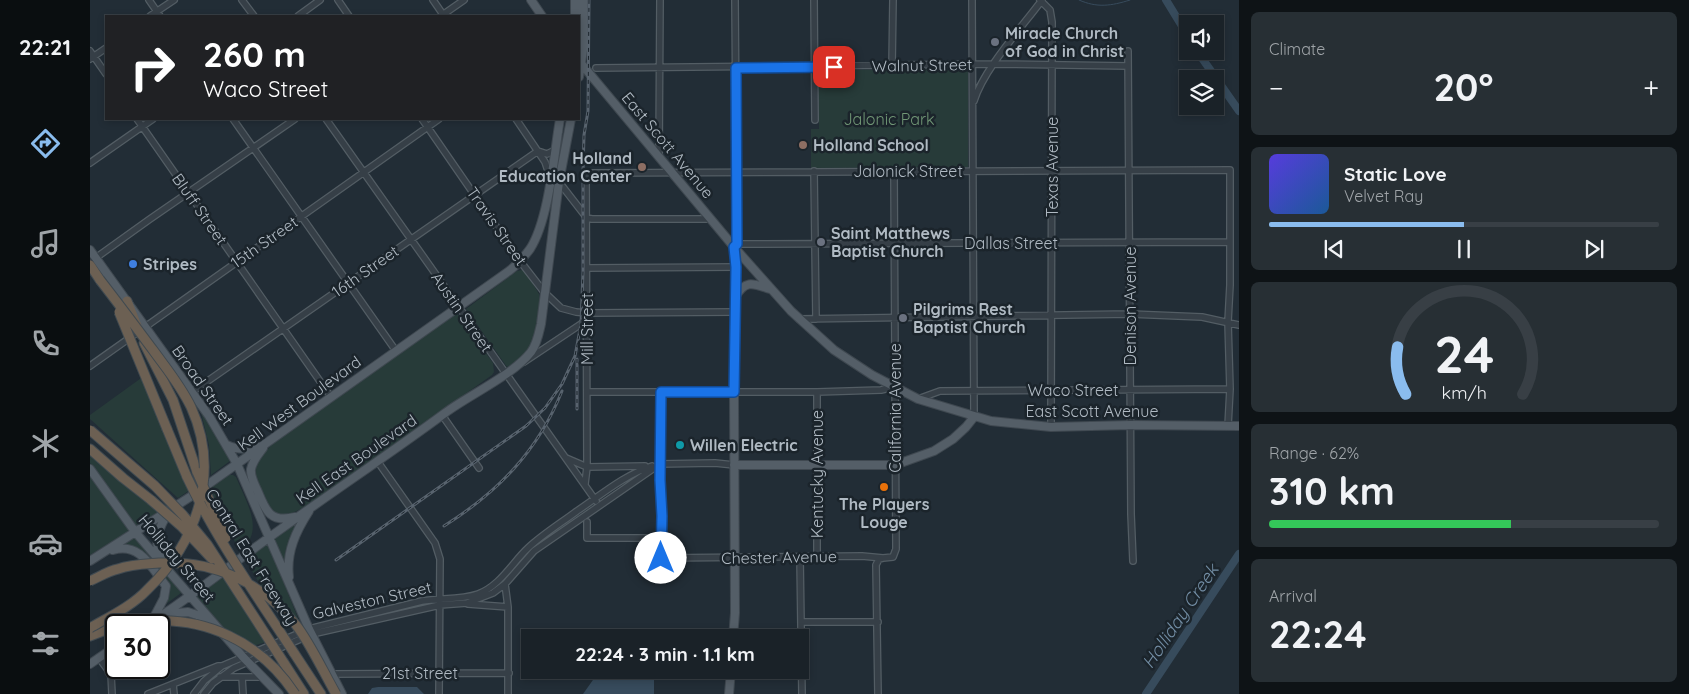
<!DOCTYPE html>
<meta charset="utf-8">
<style>
:root{--surface:#1a2228;--page:#272f34;--text:#f1f3f6;--muted:#9fa4a8;--line:#383f45;--accent:#8abcee}
body{margin:0;font-family:Quicksand,sans-serif;background:var(--page);color:var(--text);height:100vh;display:flex;flex-direction:column;font-size:19px;white-space:nowrap}
*{box-sizing:border-box;margin:0}
p{font-size:16px;color:var(--muted)}
.icon{flex:none;width:28px;height:28px;fill:none;stroke:currentColor;stroke-width:2;stroke-linecap:round;stroke-linejoin:round}
.map{position:relative;flex:1;overflow:hidden}
.side{display:flex;flex-direction:column;gap:12px;padding:12px;background:#0e1316;width:450px}
.side>*{flex:none}
.top-card{position:absolute;left:15px;top:15px;width:475px;height:105px;border-radius:0px;box-shadow:0 2px 8px #0003,0 0 0 1px var(--line);background:#202124;color:#fff;overflow:hidden}
.fabs{position:absolute;left:1089px;top:15px;display:grid;gap:10px}
.fabs a{display:grid;place-items:center;width:45px;height:45px;border-radius:0px;background:var(--surface);box-shadow:0 2px 8px #0003,0 0 0 1px var(--line);font-size:25px}
.speed{position:absolute;left:15px;top:614px;display:flex;gap:10px;font-size:25px;font-weight:700;text-align:center}
.speed>*{display:grid;place-content:center;width:65px;height:65px;border-radius:50%;background:var(--surface);box-shadow:0 2px 8px #0003,0 0 0 1px var(--line);line-height:1}
.speed .limit{border:2px solid #111;border-radius:8px;background:#fff;color:#111}
.pin{position:absolute;display:grid;place-items:center;width:42px;height:42px;color:#fff;margin:-21px;border-radius:10px;box-shadow:0 2px 8px #0006}
.me{position:absolute;width:55px;margin:-28px;rotate:0deg;stroke-linejoin:round;filter:drop-shadow(0 0 4px #0008)}
.turn{display:flex;align-items:center;gap:18px;height:105px;padding:0 15px;font-size:22px}
.turn .icon{width:65px;height:65px;stroke-width:2.5}
.turn b{display:block;font-size:35px;line-height:42px}
.big{font-size:38px;font-weight:700;line-height:1.1}
.side .widget{flex:1;display:flex;flex-direction:column;justify-content:center;gap:8px;min-width:0;padding:0 18px;border-radius:8px;background:var(--page)}
.side .dial{align-items:center;gap:0}
.dial svg{height:130px;overflow:visible;fill:none;stroke:var(--line);stroke-width:7;stroke-linecap:round;text-anchor:middle}
.dial text{fill:var(--text);stroke:none}
.song{display:flex;align-items:center;gap:15px}
.cover{width:60px;height:60px;border-radius:8px;background:linear-gradient(135deg,hsl(250 70% 55%),hsl(210 70% 35%))}
.played{height:5px;border-radius:2px;background:linear-gradient(90deg,var(--accent) 50%,var(--line) 50%)}
.keys{display:flex;justify-content:space-around;direction:ltr}
.heat{display:flex;justify-content:space-between;align-items:center;font-size:28px;direction:ltr}
.charge{height:8px;border-radius:4px;background:linear-gradient(90deg,#34c759 62%,var(--line) 0)}
.trip{position:absolute;left:431px;top:629px;width:288px;height:50px;border-radius:0px;background:var(--surface);box-shadow:0 2px 8px #0003,0 0 0 1px var(--line);font-weight:700;line-height:50px;text-align:center}
main{display:flex;flex:1;min-height:0}
.tab-bar{display:flex;flex-direction:column;width:90px;justify-content:space-around;align-items:center;background:#0a0e10;color:var(--muted)}
.tab-bar .icon{width:35px;height:35px}
.tab-bar .on{color:var(--accent)}
.tab-bar b{font-size:22px;color:var(--text)}
.map>svg:first-child{display:block}
</style>
<main>
<nav class="tab-bar">
<b>22:21</b>
<svg class="icon on" aria-label="directions" viewBox="0 0 24 24"><path d="M12 3l9 9-9 9-9-9zM9 14v-3h6M13 9l2 2-2 2"/></svg>
<svg class="icon" aria-label="music" viewBox="0 0 24 24"><path d="M9 18V5l10-2v13"/><circle cx="6" cy="18" r="3"/><circle cx="16" cy="16" r="3"/></svg>
<svg class="icon" aria-label="phone" viewBox="0 0 24 24"><path d="M5 4h4l2 5-3 2q2 4 5 5l2-3 5 2v4C11 20 4 13 5 4z"/></svg>
<svg class="icon" aria-label="climate" viewBox="0 0 24 24"><path d="M12 3v18M4 7l16 10M4 17L20 7"/></svg>
<svg class="icon" aria-label="car" viewBox="0 0 24 24"><path d="M5 17H2v-5l4-1 3-4h7l3 4 3 1v5h-3M9 17h6M6 11h13"/><circle cx="7" cy="17" r="2"/><circle cx="17" cy="17" r="2"/></svg>
<svg class="icon" aria-label="filters" viewBox="0 0 24 24"><path d="M4 7h16M4 17h16"/><circle cx="9" cy="7" r="2"/><circle cx="15" cy="17" r="2"/></svg>
</nav>
<div class="map">
<svg width="1149" height="694" viewBox="0 0 1149 694">
<rect width="100%" height="100%" fill="#222d36"/>
<path fill="#273b39" d="M878 69V167L721 168V129H729L728 70Z
M432 270 435 271 449 294 450 301 447 334 437 352 429 360 417 367 376 309 427 271Z
M366 312 403 363 404 372 402 375 227 499C218 504 209 511 199 514 176 523 169 488 163 473L168 460 191 434Z
M54 376 100 490 88 498 0 419V415Z
M110 408 140 458V461L121 475 119 445Z
M0 454 58 500 69 513 46 527 0 463Z
M0 474 39 528V531L0 555Z
M139 475H143L146 477C156 502 176 531 150 551L135 524 120 487Z
M208 522 196 549 194 567 183 540Z
M44 537 91 591V593L76 604 78 593 50 551 44 547 31 546 30 544Z
M176 544 179 545 211 626 191 603 171 586 155 559Z
M132 575 176 642 163 646 133 628 106 598V594Z"/>
<path fill="#374b5c" d="M510 670H564V694H493Z
M288 687H327L334 694H278L282 688Z"/>
<g fill="none" stroke-linecap="round" stroke-linejoin="round">
<path stroke="#374b5c" stroke-width="1" d="M989 0C1007 8 1021 6 1040 0"/>
<path stroke="#374b5c" stroke-width="8" d="M1076 0 1098 36
M1107 51 1149 111
M1056 694 1149 554"/>
<defs>
<path id="minor" d="M59 0 70 16
M152 0 164 16
M248 0 259 16
M343 0 354 16
M645 0 647 244
M724 0 725 120
M882 0 884 417
M950 0 960 10 962 22 961 427
M60 16 84 0
M208 16 230 0
M351 16 374 0
M0 51 16 74
M1038 51 1041 514 1043 561
M0 59 16 48
M802 66 803 0
M506 68 904 64 1038 66
M884 101C893 70 932 27 952 0
M47 119 241 397
M143 119 306 351
M236 119 506 501
M332 119 430 261 454 292 471 308 486 312 497 313 644 312
M426 119 455 162 460 177
M569 156 570 0
M0 163 63 119
M724 171 726 319
M469 182 493 213 497 218 502 219H621
M644 247 647 244 1140 242
M0 262 60 219 205 119
M497 268 646 267
M709 319 1040 314 1112 317 1149 325
M434 362 491 324 498 317
M0 366 349 119
M102 392 448 151 457 154 465 150
M497 392H727L791 390 804 387
M571 392 570 480 571 558 772 556 793 558 803 557 806 549 804 172
M828 399 850 391 1140 389
M352 415 389 468
M476 458 497 467 555 466
M288 462 345 543 350 559 349 694
M569 464 625 463 644 465
M495 484 497 467 496 173 1140 170V285L1138 322 1140 389 1138 426
M497 522V538H571
M710 557 712 694
M727 557V392
M415 584 418 607V694
M378 604 418 607
M712 622H788
M9 658 21 674 22 694
M241 674 419 673
M130 677H173
M152 677 153 694
M83 684 84 694
M58 694 128 666H131
M104 694 114 681 132 666 219 629 332 601C350 598 371 600 388 594 410 586 422 563 438 548 453 534 471 523 487 511 511 495 534 475 562 466
M114 694 123 683 144 668 222 634 350 605 377 603 403 593 415 584 444 551 567 466
M788 694 786 565 789 559 793 558"/>
<path id="major" d="M441 0 452 16
M485 0V16
M489 61 644 247 701 311 744 350 782 375 828 399 901 421 961 427 1041 425 1149 426
M489 77 493 50V0
M0 250 119 416 147 464 219 629 252 694
M646 296C656 279 664 284 680 289
M137 445C147 450 156 450 168 447
M173 448C168 455 163 460 161 469 160 477 165 485 168 492 176 512 181 523 205 517
M644 465H805L844 451 863 439 876 427 884 417
M0 469 46 533 76 568 153 657 189 694
M23 550C50 542 61 567 76 586L74 598 62 621
M71 558C63 542 69 527 78 513
M0 561 103 495 419 271C427 265 434 257 440 249 459 220 464 154 470 119
M199 577C196 552 206 531 219 511
M77 614 98 612 119 619
M62 622C106 593 147 560 191 529 245 490 301 453 355 413 379 395 423 375 441 352 447 344 449 333 451 324L469 182 481 119
M643 638 645 613 644 392 646 267 644 247
M0 664 26 646
M639 694 641 670"/>
<path id="highway" d="M0 265 10 280
M37 301 47 326
M54 343 83 400 107 472
M77 429 97 477
M0 449 33 478 61 500
M0 636 26 626
M204 653 231 694
M194 663 214 694"/>
</defs>
<use href="#minor" stroke="#535d64" stroke-width="8"/>
<use href="#major" stroke="#3f4850" stroke-width="10"/>
<use href="#highway" stroke="#404a51" stroke-width="11"/>
<use href="#minor" stroke="#363f47" stroke-width="5.5"/>
<use href="#major" stroke="#545e67" stroke-width="8"/>
<use href="#highway" stroke="#6c6053" stroke-width="9"/>
<defs>
<path id="rail" d="M487 359V409
M354 526C408 492 448 451 472 391
M246 560 436 426 455 408 472 384 485 356 491 324 493 272V172L494 135 498 111 499 0"/>
</defs>
<use href="#rail" stroke="#58636e" stroke-width="3"/>
<use href="#rail" stroke="#1b242b" stroke-width="1" stroke-dasharray="4" stroke-linecap="butt"/>
<defs>
<path id="highway-bridge" d="M29 312 77 429
M0 430 65 486 93 515 117 544 194 663
M107 472 136 538
M97 477C126 539 167 596 204 653
M61 500 91 526 122 559
M0 581C9 577 18 571 28 569 41 564 55 564 69 563 123 560 172 582 206 625 220 643 234 673 246 694
M31 625C38 623 46 623 53 622 114 615 171 642 205 694
M0 628C19 617 42 606 57 590 107 542 131 473 101 407 91 386 76 368 63 350 45 326 28 303 10 280"/>
</defs>
<use href="#highway-bridge" stroke="#404a51" stroke-width="11" stroke-linecap="butt"/>
<use href="#highway-bridge" stroke="#6c6053" stroke-width="9"/>
</g>
<g fill="none" stroke-linecap="round" stroke-linejoin="round">
<defs>
<path id="route" d="M571 558 572 516 570 480 571 392H644L646 267 644 247 647 244 646 68 744 67"/>
</defs>
<use href="#route" stroke="#114b97" stroke-width="12"/>
<use href="#route" stroke="#1a73e8" stroke-width="9"/>
</g>
<g fill="#6b7280" stroke="#1b242b" stroke-width="2">
<circle cx="905" cy="42" r="5"/>
<circle cx="731" cy="242" r="5"/>
<circle cx="813" cy="318" r="5"/>
</g>
<g fill="#8d6e63" stroke="#1b242b" stroke-width="2">
<circle cx="713" cy="145" r="5"/>
<circle cx="552" cy="167" r="5"/>
</g>
<circle fill="#3f7fe0" stroke="#1b242b" stroke-width="2" cx="43" cy="264" r="5"/>
<circle fill="#0f9aa8" stroke="#1b242b" stroke-width="2" cx="590" cy="445" r="5"/>
<circle fill="#e8710a" stroke="#1b242b" stroke-width="2" cx="794" cy="487" r="5"/>
<g text-anchor="middle" dominant-baseline="central" stroke-width="5" stroke-linejoin="round" paint-order="stroke">
<g font-size="16" font-weight="bold" fill="#b0bac3" stroke="#1b242b" text-anchor="start">
<text x="915" y="33">Miracle Church<tspan x="915" dy="18">of God in Christ</tspan></text>
<text x="723" y="145">Holland School</text>
<text x="542" y="158" text-anchor="end">Holland<tspan x="542" dy="18">Education Center</tspan></text>
<text x="741" y="233">Saint Matthews<tspan x="741" dy="18">Baptist Church</tspan></text>
<text x="53" y="264">Stripes</text>
<text x="823" y="309">Pilgrims Rest<tspan x="823" dy="18">Baptist Church</tspan></text>
<text x="600" y="445">Willen Electric</text>
<text x="794" y="504" text-anchor="middle">The Players<tspan x="794" dy="18">Louge</tspan></text>
</g>
<g font-size="16" fill="#b0bac3" stroke="#1b242b">
<text transform="translate(832 65) rotate(-1)">Walnut Street</text>
<text transform="translate(578 145) rotate(50)">East Scott Avenue</text>
<text transform="translate(962 167) rotate(-90)">Texas Avenue</text>
<text x="818" y="171">Jalonick Street</text>
<text transform="translate(110 209) rotate(55)">Bluff Street</text>
<text transform="translate(407 226) rotate(55)">Travis Street</text>
<text transform="translate(174 242) rotate(-35)">15th Street</text>
<text x="921" y="243">Dallas Street</text>
<text transform="translate(275 271) rotate(-35)">16th Street</text>
<text transform="translate(1040 306) rotate(-90)">Denison Avenue</text>
<text transform="translate(372 312) rotate(55)">Austin Street</text>
<text transform="translate(497 329) rotate(-90)">Mill Street</text>
<text transform="translate(113 385) rotate(55)">Broad Street</text>
<text x="983" y="390">Waco Street</text>
<text transform="translate(209 403) rotate(-36)">Kell West Boulevard</text>
<text transform="translate(805 408) rotate(-90)">California Avenue</text>
<text x="1002" y="411">East Scott Avenue</text>
<text transform="translate(266 459) rotate(-35)">Kell East Boulevard</text>
<text transform="translate(727 474) rotate(-90)">Kentucky Avenue</text>
<text transform="translate(162 557) rotate(58)">Central East Freeway</text>
<text transform="translate(689 557) rotate(-1)">Chester Avenue</text>
<text transform="translate(87 558) rotate(50)">Holliday Street</text>
<text transform="translate(282 600) rotate(-13)">Galveston Street</text>
<text x="330" y="673">21st Street</text>
</g>
<g font-size="16" fill="#719776" stroke="#1b242b">
<text x="799" y="119">Jalonic Park</text>
</g>
<g font-size="18" font-style="italic" fill="#738ea5" stroke="#1b242b">
<text transform="translate(1090 616) rotate(-56)">Holliday Creek</text>
</g>
</g>
</svg>
<div class="fabs">
<a><svg class="icon" aria-label="sound" viewBox="0 0 24 24"><path d="M4 9h4l5-4v14l-5-4H4zM17 9q2 3 0 6"/></svg></a>
<a><svg class="icon" aria-label="layers" viewBox="0 0 24 24"><path d="M12 4l9 5-9 5-9-5zM3 14l9 5 9-5"/></svg></a>
</div>
<div class="speed"><div class="limit">30</div></div>
<div class="pin" style="left:744px;top:67px;background:#d93025"><svg class="icon" aria-label="arrive" viewBox="0 0 24 24"><path d="M6 21V4h12l-3 4 3 4H6"/></svg></div>
<svg class="me" style="left:571px;top:558px" viewBox="-20 -20 40 40"><circle r="19" fill="#fff"/><path d="M0-13L10 11 0 6-10 11z" fill="#1a73e8"/></svg>
<div class="trip">22:24 · 3 min · 1.1 km</div>
<div class="top-card">
<div class="turn"><svg class="icon" aria-label="right" viewBox="0 0 24 24"><path d="M7 20v-9h11M14 6l5 5-5 5"/></svg><div><b>260 m</b>Waco Street</div></div>
</div>
</div>
<section class="side">
<div class="widget"><p>Climate</p>
<div class="heat"><a>−</a><b class="big">20°</b><a>+</a></div>
</div>
<div class="widget">
<div class="song"><i class="cover"></i><div><b>Static Love</b><p>Velvet Ray</p></div></div>
<div class="played"></div>
<div class="keys"><svg class="icon" aria-label="previous" viewBox="0 0 24 24"><path d="M18 5L8 12l10 7zM5 5v14"/></svg><svg class="icon" aria-label="pause" viewBox="0 0 24 24"><path d="M8 5v14M16 5v14"/></svg><svg class="icon" aria-label="next" viewBox="0 0 24 24"><path d="M6 5l10 7-10 7zM19 5v14"/></svg></div>
</div>
<div class="widget dial"><svg viewBox="0 0 100 80">
<path d="M14 69A42 42 0 1 1 86 69"/>
<path d="M14 69A42 42 0 0 1 9 40" stroke="#8abcee"/>
<text x="50" y="56" font-size="32" font-weight="700">24</text>
<text x="50" y="72" font-size="11">km/h</text>
</svg></div>
<div class="widget"><p>Range · 62%</p><b class="big">310 km</b><div class="charge"></div></div>
<div class="widget"><p>Arrival</p><b class="big">22:24</b></div>
</section>
</main>
